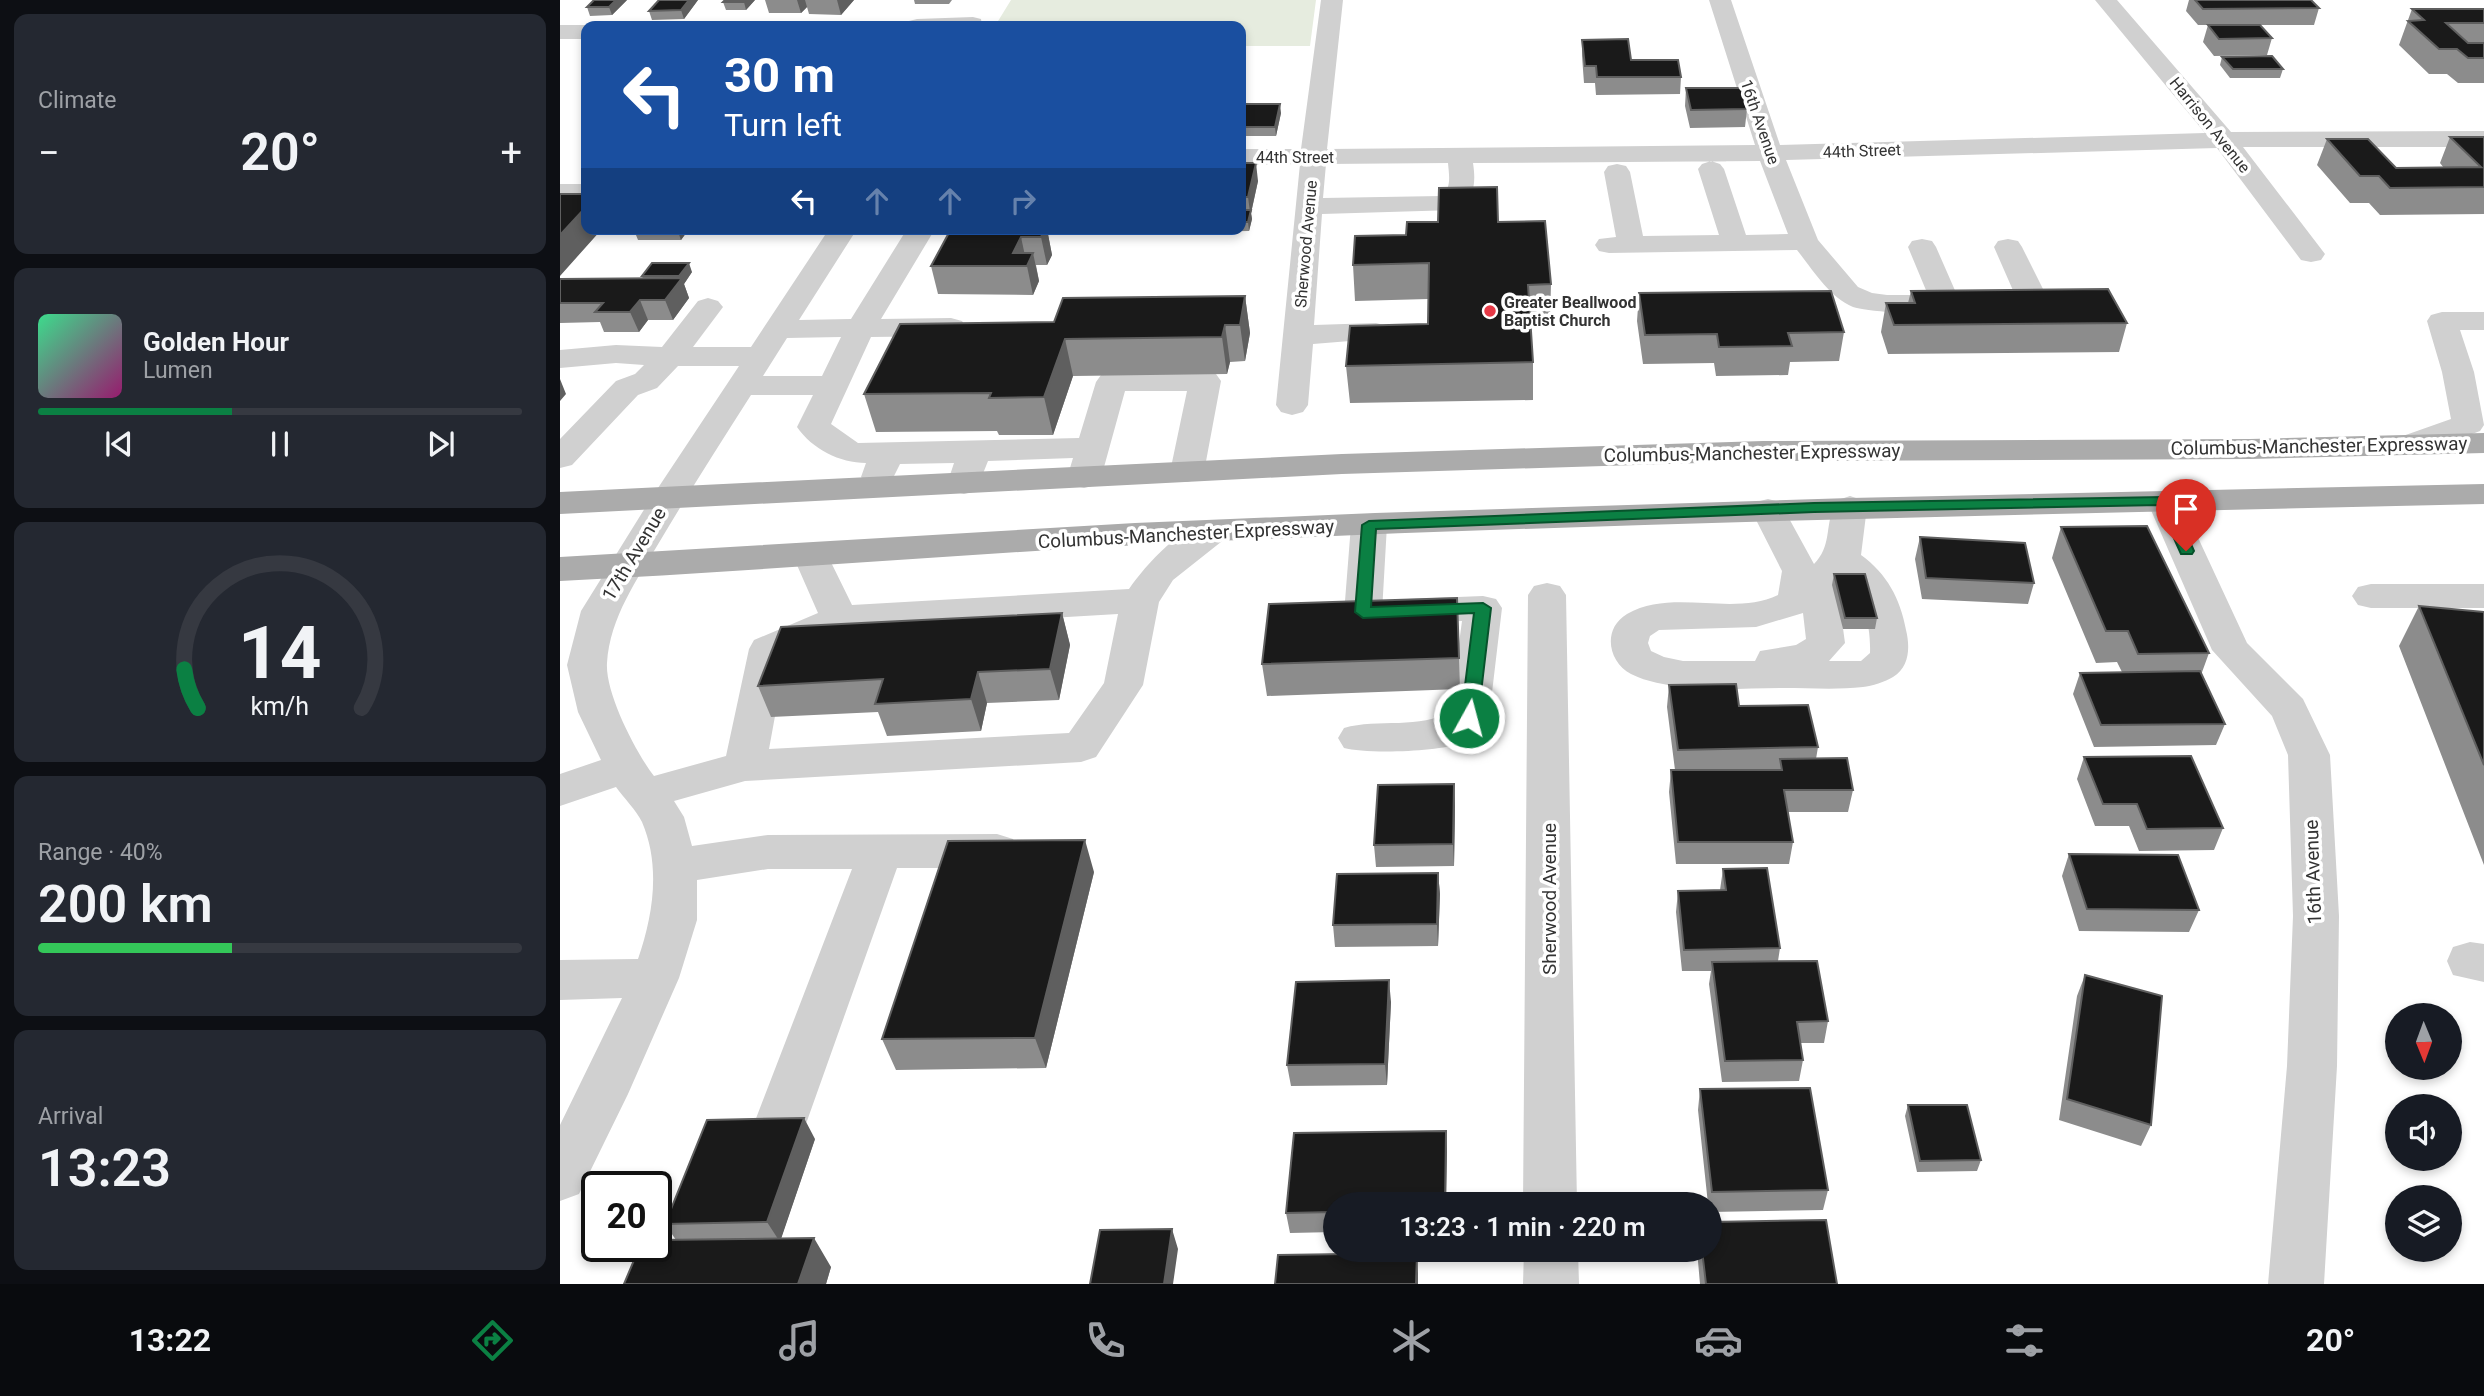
<!DOCTYPE html>
<meta charset="utf-8">
<style>
:root{--surface:#171b24;--page:#242831;--text:#f1f3f6;--muted:#9ea1a6;--line:#363941;--accent:#0b8043}
body{margin:0;font-family:Roboto,sans-serif;background:var(--page);color:var(--text);height:100vh;display:flex;flex-direction:column;font-size:26px;white-space:nowrap}
*{box-sizing:border-box;margin:0}
p{font-size:23px;color:var(--muted)}
.icon{flex:none;width:38px;height:38px;fill:none;stroke:currentColor;stroke-width:2;stroke-linecap:round;stroke-linejoin:round}
.map{position:relative;flex:1;overflow:hidden}
.drawer{display:flex;flex-direction:column;gap:14px;padding:14px;background:#0d0f14;width:560px}
.drawer>*{flex:none}
.hud{position:absolute;left:21px;top:21px;width:665px;height:214px;border-radius:14px;box-shadow:0 4px 10px #0003;background:#1a4fa0;color:#fff;overflow:hidden}
.needle{width:46px;rotate:179deg}
.tools{position:absolute;left:1825px;top:1003px;display:grid;gap:14px}
.tools a{display:grid;place-items:center;width:77px;height:77px;border-radius:50%;background:var(--surface);box-shadow:0 4px 10px #0003;font-size:35px}
.speed{position:absolute;left:21px;top:1171px;display:flex;gap:14px;font-size:35px;font-weight:700;text-align:center}
.speed>*{display:grid;place-content:center;width:91px;height:91px;border-radius:50%;background:var(--surface);box-shadow:0 4px 10px #0003;line-height:1}
.speed .limit{border:4px solid #111;border-radius:10px;background:#fff;color:#111}
.pin{position:absolute;display:grid;place-items:center;width:60px;height:60px;color:#fff;margin:-72px -30px;border-radius:50% 50% 50% 0;rotate:-45deg;box-shadow:0 0 7px #0007}
.pin .icon{rotate:45deg}
.me{position:absolute;width:77px;margin:-38px;rotate:7deg;stroke-linejoin:round;filter:drop-shadow(0 0 5px #0008)}
.turn{display:flex;align-items:center;gap:24px;height:147px;padding:0 28px;font-size:32px}
.turn .icon{width:91px;height:91px;stroke-width:2.5}
.turn b{display:block;font-size:49px;line-height:60px}
.lanes{display:flex;align-items:center;height:66px;padding:0 28px;background:#0003;justify-content:center;gap:35px;direction:ltr}
.lanes .off{opacity:.35}
.big{font-size:52px;font-weight:600;line-height:1.1}
.drawer .card{flex:1;display:flex;flex-direction:column;justify-content:center;gap:10px;min-width:0;padding:0 24px;border-radius:14px;background:var(--page)}
.drawer .dial{align-items:center;gap:0}
.dial svg{height:182px;overflow:visible;fill:none;stroke:var(--line);stroke-width:7;stroke-linecap:round;text-anchor:middle}
.dial text{fill:var(--text);stroke:none}
.song{display:flex;align-items:center;gap:21px}
.cover{width:84px;height:84px;border-radius:10px;background:linear-gradient(135deg,hsl(150 70% 55%),hsl(320 70% 35%))}
.played{height:7px;border-radius:4px;background:linear-gradient(90deg,var(--accent) 40%,var(--line) 40%)}
.keys{display:flex;justify-content:space-around;direction:ltr}
.heat{display:flex;justify-content:space-between;align-items:center;font-size:38px;direction:ltr}
.charge{height:10px;border-radius:5px;background:linear-gradient(90deg,#34c759 40%,var(--line) 0)}
.trip{position:absolute;left:763px;top:1192px;width:399px;height:70px;border-radius:35px;background:var(--surface);box-shadow:0 4px 10px #0003;font-weight:600;line-height:70px;text-align:center}
.tab-bar{display:flex;height:112px;justify-content:space-around;align-items:center;background:#090b0e;color:var(--muted)}
.tab-bar .icon{width:49px;height:49px}
.tab-bar .on{color:var(--accent)}
.tab-bar b{font-size:32px;color:var(--text)}
main{display:flex;flex:1;min-height:0}
.map>svg:first-child{display:block}
</style>
<main>
<section class="drawer">
<div class="card"><p>Climate</p>
<div class="heat"><a>−</a><b class="big">20°</b><a>+</a></div>
</div>
<div class="card">
<div class="song"><i class="cover"></i><div><b>Golden Hour</b><p>Lumen</p></div></div>
<div class="played"></div>
<div class="keys"><svg class="icon" aria-label="previous" viewBox="0 0 24 24"><path d="M18 5L8 12l10 7zM5 5v14"/></svg><svg class="icon" aria-label="pause" viewBox="0 0 24 24"><path d="M8 5v14M16 5v14"/></svg><svg class="icon" aria-label="next" viewBox="0 0 24 24"><path d="M6 5l10 7-10 7zM19 5v14"/></svg></div>
</div>
<div class="card dial"><svg viewBox="0 0 100 80">
<path d="M14 69A42 42 0 1 1 86 69"/>
<path d="M14 69A42 42 0 0 1 8 52" stroke="#0b8043"/>
<text x="50" y="56" font-size="32" font-weight="700">14</text>
<text x="50" y="72" font-size="11">km/h</text>
</svg></div>
<div class="card"><p>Range · 40%</p><b class="big">200 km</b><div class="charge"></div></div>
<div class="card"><p>Arrival</p><b class="big">13:23</b></div>
</section>
<div class="map">
<svg width="1924" height="1284" viewBox="0 0 1924 1284">
<rect width="100%" height="100%" fill="#fff"/>
<path fill="#e6ecdf" d="M451 0H756L750 46H681V26H435Z"/>
<g fill="none" stroke-linecap="round" stroke-linejoin="round">
<path fill="#d0d0d0" fill-rule="evenodd" d="M761 0H783L767 149 1195 145 1149 0H1171L1220 145 1645 133 1535 0H1557L1671 132 1924 131V147H1683L1765 254 1761 260 1751 262 1741 260 1657 148 1226 160 1258 240 1298 287 1312 293 1327 295H1368L1348 247 1352 241 1362 239 1372 241 1376 247 1397 295H1455L1434 247 1438 241 1448 239 1458 241 1462 247 1485 293C1485 299 1484 304 1479 307 1460 319 1316 315 1293 307 1269 297 1253 270 1237 250L1049 253 1039 251 1035 245 1039 239 1056 237 1044 172 1048 166 1057 164 1066 166 1070 172 1083 236 1159 235 1138 169 1142 164 1151 161 1160 164 1164 169 1186 235 1228 234 1200 161 913 163C916 183 915 200 895 210L762 214 754 325 816 323 827 326 831 332 827 338 753 344 748 405 743 412 732 415 721 412 716 405 740 164 681 165V149H741ZM888 163C889 175 892 189 881 196L763 198 766 164Z
M413 17 421 19 422 26H346L349 21 357 19Z
M0 25H26L30 26H26V39H0Z
M0 184H26V200H0Z
M269 229H297L239 320 291 319 347 229H375L321 319 391 318 402 321 406 327 402 333 391 336 311 337 271 424 298 443 519 438 536 382 541 375 552 373 645 372 656 374 661 381 644 472 639 479 627 482 615 479 610 472 627 391H565L541 478 536 485 524 488 512 485 507 478 513 458 428 461 416 491 404 494 392 491 387 484 394 463 340 464 330 484 318 487 306 484 301 477 306 463C280 463 252 449 237 427L253 395H191C160 444 129 492 100 541 77 580 50 617 47 663 45 693 76 753 94 776L166 756 189 649 194 640 258 613 233 556 238 548 251 545 264 548 292 605 569 589C587 563 631 513 666 522L671 530 666 538 613 580 599 602 583 685 536 757 521 762 185 781 114 801 124 817 132 846 208 835 437 834 453 839 459 851 453 863 437 868H337L247 1121 239 1137 221 1144 203 1137 195 1121 292 869H208L137 880V920L119 978 68 1094 19 1194 0 1201V1125L62 998 0 1000V960L78 959C93 916 101 866 82 822 76 810 64 798 56 787L0 806V774L41 760 18 712 7 665 21 611 90 500 179 366H118L97 388 78 395 12 465 0 468V439L56 381 75 374 84 365 56 363 0 368V350L56 345 102 347 138 301 148 298 158 301 163 307 133 347H191ZM281 337 262 376H203L227 338ZM558 614 544 683 509 733 209 749 226 656 285 630Z
M1882 312H1924V330H1900L1914 372 1924 425 1920 431C1896 440 1865 457 1840 451L1835 444 1840 437 1891 419 1882 372 1867 321 1871 315Z
M1604 491 1616 494 1621 501 1687 643 1743 699 1770 755 1779 916 1777 1066 1764 1284H1708L1727 1066 1733 916 1728 755 1712 716 1652 650 1587 501 1592 494Z
M1290 496 1302 500 1307 507 1301 555C1327 574 1340 598 1346 630 1350 646 1350 667 1333 677 1325 682 1312 686 1303 687 1277 690 1249 688 1223 688 1190 688 1155 691 1122 687 1106 685 1087 682 1071 674 1048 662 1042 629 1067 614 1113 588 1172 617 1218 595L1222 571 1191 510 1196 502 1208 499 1220 502 1254 564C1274 544 1263 521 1278 500ZM1283 577C1304 595 1311 626 1310 653L1301 661H1269L1285 643 1279 599ZM1243 613 1246 639 1236 645 1200 651 1195 661H1123L1104 657 1091 651 1088 643 1090 636 1099 630 1196 627Z
M809 514 822 517 827 525 822 612 816 621C795 626 771 630 750 624L744 615 750 606 785 601 791 525 796 517Z
M987 583 1000 586 1006 595 1017 1204H963L968 595 974 586Z
M1811 584H1924V608H1811L1798 605 1792 596 1798 587Z
M923 596 936 599 942 608 929 718C923 729 912 738 900 743 881 752 805 754 784 748L778 738 784 728C818 718 861 730 890 711L902 621 847 623 834 620 828 611 834 602 847 599Z
M1910 942 1924 944V982L1893 975 1887 961 1893 947Z
M964 1250H1018L1019 1284H963Z"/>
<path fill="#ababab" fill-rule="evenodd" d="M1924 433V453L1690 459 1203 461 782 474 0 514V492L782 454 1203 441 1690 439Z
M1924 484V504C1502 514 1079 522 657 541 438 551 219 570 0 581V557L575 523 815 513 1290 498Z"/>
</g>
<path fill="#8c8c8c" d="M34 0H67L52 15 30 16 27 7Z
M99 0H138L124 19 92 20 89 11Z
M195 0 186 10H166L163 2Z
M205 0H294L281 15 249 14 247 7 241 13H209Z
M354 0H392L389 4H355Z
M1629 0H1751L1759 8 1754 25H1700L1712 38 1707 55 1654 56 1643 42 1648 25H1638L1626 11Z
M1852 9H1924V83H1898L1887 74H1869L1839 45Z
M1022 40 1071 60 1121 77 1120 94 1036 95 1035 83H1024L1022 56Z
M1662 57 1723 69 1720 78H1670L1660 65Z
M1126 88 1187 109 1185 127 1130 128 1125 106Z
M721 113 716 136H681V121Z
M1890 137H1924V214L1820 215 1809 203H1790L1757 165 1767 139 1836 168H1884L1880 163Z
M681 163 698 181 691 213 692 219 689 231 623 232V229H681Z
M938 222 991 284 990 320 970 321 973 362V400L790 403 786 366 868 324V299L795 301 793 265 846 235Z
M64 229H129L121 240H78L74 230H64Z
M391 229H487L492 255 487 265H476L479 281 473 295 378 294 371 266Z
M132 272 124 284 129 298 113 320H88L79 332H44L40 322 0 323V279H83L82 276Z
M1351 291 1567 323 1559 352 1328 354 1321 332 1326 303H1348Z
M1079 293 1284 332 1279 361 1230 362 1228 375 1156 376 1154 363 1083 364 1077 321Z
M685 296 690 333 685 361 670 362 667 374 513 376 493 435H439L437 431 316 432 304 394 494 322Z
M1501 527 1649 653 1641 675 1665 724 1656 745 1534 747 1513 694 1520 673 1562 672 1557 662 1536 663 1492 558Z
M1360 537 1474 583 1468 604 1362 599 1355 559Z
M1274 574 1317 618 1315 629H1283L1272 585Z
M897 598 900 689 707 696 702 664Z
M1859 606 1924 612V865L1839 646Z
M502 613 510 645 499 700 427 703 421 731 327 736 318 712 211 717 198 686Z
M1109 685 1179 706 1258 747 1256 759 1293 790 1288 812H1228L1233 842 1229 864H1116L1109 792 1111 770H1115L1107 707Z
M1524 757 1663 828 1654 850 1579 851 1569 826H1535L1517 779Z
M894 784 895 806 894 866 816 867 814 845Z
M1509 854 1639 910 1629 932 1519 931 1502 876Z
M1163 869 1220 948 1218 961 1268 1021 1264 1043H1240L1243 1060 1239 1081 1162 1082 1149 984 1151 971H1122L1116 912 1118 891 1160 890Z
M534 872 486 1068 336 1070 322 1039Z
M878 873 880 894 878 946 775 947 773 925Z
M1525 975 1591 1125 1581 1146 1499 1120 1517 996Z
M831 1002 827 1085 731 1086 727 1065Z
M1140 1089 1268 1190 1263 1210 1150 1212V1204H1148L1138 1110Z
M1348 1105 1421 1160 1417 1171 1357 1172 1345 1116Z
M886 1131 887 1152 775 1204V1232L730 1233 726 1213Z
M255 1139 221 1238 271 1267 266 1284H64L116 1240 105 1224Z
M1137 1250H1150L1277 1284H1140Z"/>
<path fill="#5f5f5f" d="M56 0H67L52 15 49 7Z
M129 0H138L124 19 121 10Z
M185 0H195L186 10 184 2Z
M237 0H245L247 7 241 13Z
M277 0H294L281 15Z
M720 104 721 113 716 136 715 127Z
M696 163 698 181 691 213 692 219 689 231 688 222 690 212 688 197Z
M26 207V229H42L0 276V235Z
M117 229H129L121 240Z
M468 229H487L492 255 487 265 481 237Z
M461 237 467 265 473 253 479 281 473 295 467 266 453 253Z
M129 263 132 272 124 284 129 298 113 320 105 300 120 280 119 276Z
M685 296 690 333 685 361 680 325Z
M80 300 88 320 79 332 70 312Z
M665 325 670 362 667 374 662 337Z
M505 339 513 376 493 435 484 397Z
M0 379 6 394 0 401Z
M502 613 510 645 499 700 490 669Z
M418 672 427 703 421 731 411 699Z
M894 784 895 806 894 866 893 844Z
M525 840 534 872 486 1068 475 1038Z
M878 873 880 894 878 946 877 924Z
M829 980 831 1002 827 1085 825 1064Z
M244 1118 255 1139 220 1242 207 1222Z
M886 1131 887 1152 886 1204H885Z
M612 1229 618 1249 613 1284H604Z
M254 1238 271 1267 266 1284H238Z
M857 1253 858 1273V1284H856Z"/>
<path fill="#1a1a1a" stroke="#5f5f5f" stroke-width="2" d="M34 0H56L49 7H27Z
M99 0H129L121 10 89 11Z
M165 0H185L184 2H163Z
M1635 0H1751L1759 8 1643 9Z
M1852 9H1924V23H1886L1908 43H1924V58H1908L1897 49H1879L1848 21 1864 20Z
M1648 25H1700L1712 38 1659 39Z
M1068 39 1071 60H1118L1121 77H1037L1036 66H1025L1022 40Z
M1712 56 1723 69H1673L1662 57Z
M1126 88H1181L1187 109 1131 110Z
M685 104H720L715 127H681V121Z
M1890 137H1924V187L1830 188 1819 176H1800L1767 139H1808L1836 168 1921 167Z
M681 163H696L688 197H681Z
M937 187 938 222 985 221 991 284 968 285 973 362 786 366 790 326 868 324 869 263 793 265 795 236 846 235 847 222H878L879 188Z
M0 194H26V207L0 235Z
M681 210H691L688 222H681Z
M391 229H485L481 237H461L453 253H473L467 266H371Z
M92 263H129L119 276H82Z
M122 278 105 300H80L70 312H35L43 303H0V279Z
M1548 289 1567 323 1334 325 1326 303H1355L1351 291Z
M1271 291 1284 332 1228 333 1232 346 1159 347 1157 334 1085 335 1079 293Z
M685 296 680 325H665L662 337 505 339 484 397 429 398 431 393 304 394 340 324 494 322 503 298Z
M1587 526 1649 653 1578 654 1568 631H1546L1501 527Z
M1360 537 1465 543 1474 583 1366 578Z
M1274 574H1305L1317 618H1285Z
M897 598 899 658 702 664 709 604Z
M1859 606 1924 612V765Z
M502 613 490 669 418 672 411 699 315 704 323 679 198 686 221 627Z
M1640 671 1665 724 1541 725 1520 673Z
M1176 684 1179 706 1248 705 1258 747 1118 750 1109 685Z
M1631 756 1663 828 1587 829 1577 804H1543L1524 757Z
M1287 758 1293 790H1224L1233 842H1118L1111 770H1222L1220 759Z
M894 784 893 844 814 845 818 785Z
M525 840 475 1038 322 1039 388 841Z
M1509 854 1618 855 1639 910 1527 909Z
M1207 868 1220 948 1124 950 1118 891 1166 890 1163 869Z
M878 873 877 924 773 925 777 874Z
M1257 961 1268 1021 1237 1022 1243 1060 1165 1061 1152 962Z
M1525 975 1602 996 1591 1125 1507 1099Z
M829 980 825 1064 727 1065 736 982Z
M1250 1088 1268 1190 1152 1192 1140 1089Z
M1348 1105H1407L1421 1160 1360 1161Z
M244 1118 207 1222 105 1224 147 1120Z
M886 1131 885 1204H775V1212L726 1213 734 1133Z
M1266 1220 1277 1284H1146L1142 1250H1150V1222Z
M612 1229 604 1284H530L540 1230Z
M254 1238 238 1284H64L80 1246H96V1240Z
M857 1253 856 1284H715L718 1255Z"/>
<path fill="#0b8043" stroke="#07532c" stroke-width="2" d="M1604 497 1612 501 1634 551 1632 554H1621L1599 505 1254 512 816 529 811 607 923 603 931 608 918 718 909 724 901 718 914 613 803 618 795 612 802 525 809 521 1254 503Z"/>
<circle fill="#e63946" stroke="#fff" stroke-width="2.5" cx="930" cy="311" r="7"/>
<g text-anchor="middle" dominant-baseline="central" stroke-width="7" stroke-linejoin="round" paint-order="stroke">
<g font-size="16" fill="#333" stroke="#fff">
<text transform="translate(1200 122) rotate(71)">16th Avenue</text>
<text transform="translate(1650 125) rotate(51)">Harrison Avenue</text>
<text transform="translate(1302 151) rotate(-2)">44th Street</text>
<text x="735" y="157">44th Street</text>
<text transform="translate(746 244) rotate(-85)">Sherwood Avenue</text>
</g>
<g font-size="16" font-weight="bold" fill="#333" stroke="#fff" text-anchor="start">
<text x="944" y="302">Greater Beallwood<tspan x="944" dy="18">Baptist Church</tspan></text>
</g>
<g font-size="19" fill="#333" stroke="#fff">
<text transform="translate(1759 446) rotate(-1)">Columbus-Manchester Expressway</text>
<text transform="translate(1192 453) rotate(-1)">Columbus-Manchester Expressway</text>
<text transform="translate(626 534) rotate(-3)">Columbus-Manchester Expressway</text>
<text transform="translate(74 554) rotate(-59)">17th Avenue</text>
<text transform="translate(1753 872) rotate(-92)">16th Avenue</text>
<text transform="translate(989 899) rotate(-90)">Sherwood Avenue</text>
</g>
</g>
</svg>
<div class="tools">
<a><svg class="needle" viewBox="-14 -14 28 28"><path d="M0-13l5 13h-10z" fill="#e53935"/><path d="M0 13l5-13h-10z" fill="#9ea1a6"/></svg></a>
<a><svg class="icon" aria-label="sound" viewBox="0 0 24 24"><path d="M4 9h4l5-4v14l-5-4H4zM17 9q2 3 0 6"/></svg></a>
<a><svg class="icon" aria-label="layers" viewBox="0 0 24 24"><path d="M12 4l9 5-9 5-9-5zM3 14l9 5 9-5"/></svg></a>
</div>
<div class="speed"><div class="limit">20</div></div>
<div class="pin" style="left:1626px;top:551px;background:#d93025"><svg class="icon" aria-label="arrive" viewBox="0 0 24 24"><path d="M6 21V4h12l-3 4 3 4H6"/></svg></div>
<svg class="me" style="left:909px;top:718px" viewBox="-20 -20 40 40"><circle r="17" fill="#0b8043" stroke="#fff" stroke-width="3"/><path d="M0-11L8 9 0 5-8 9z" fill="#fff"/></svg>
<div class="trip">13:23 · 1 min · 220 m</div>
<div class="hud">
<div class="turn"><svg class="icon" aria-label="left" viewBox="0 0 24 24"><path d="M17 20v-9H6M10 6l-5 5 5 5"/></svg><div><b>30 m</b>Turn left</div></div>
<div class="lanes"><svg class="icon" aria-label="left" viewBox="0 0 24 24"><path d="M17 20v-9H6M10 6l-5 5 5 5"/></svg><svg class="icon off" aria-label="ahead" viewBox="0 0 24 24"><path d="M12 20V5M6 11l6-6 6 6"/></svg><svg class="icon off" aria-label="ahead" viewBox="0 0 24 24"><path d="M12 20V5M6 11l6-6 6 6"/></svg><svg class="icon off" aria-label="right" viewBox="0 0 24 24"><path d="M7 20v-9h11M14 6l5 5-5 5"/></svg></div>
</div>
</div>
</main>
<nav class="tab-bar">
<b>13:22</b>
<svg class="icon on" aria-label="directions" viewBox="0 0 24 24"><path d="M12 3l9 9-9 9-9-9zM9 14v-3h6M13 9l2 2-2 2"/></svg>
<svg class="icon" aria-label="music" viewBox="0 0 24 24"><path d="M9 18V5l10-2v13"/><circle cx="6" cy="18" r="3"/><circle cx="16" cy="16" r="3"/></svg>
<svg class="icon" aria-label="phone" viewBox="0 0 24 24"><path d="M5 4h4l2 5-3 2q2 4 5 5l2-3 5 2v4C11 20 4 13 5 4z"/></svg>
<svg class="icon" aria-label="climate" viewBox="0 0 24 24"><path d="M12 3v18M4 7l16 10M4 17L20 7"/></svg>
<svg class="icon" aria-label="car" viewBox="0 0 24 24"><path d="M5 17H2v-5l4-1 3-4h7l3 4 3 1v5h-3M9 17h6M6 11h13"/><circle cx="7" cy="17" r="2"/><circle cx="17" cy="17" r="2"/></svg>
<svg class="icon" aria-label="filters" viewBox="0 0 24 24"><path d="M4 7h16M4 17h16"/><circle cx="9" cy="7" r="2"/><circle cx="15" cy="17" r="2"/></svg>
<b>20°</b>
</nav>
